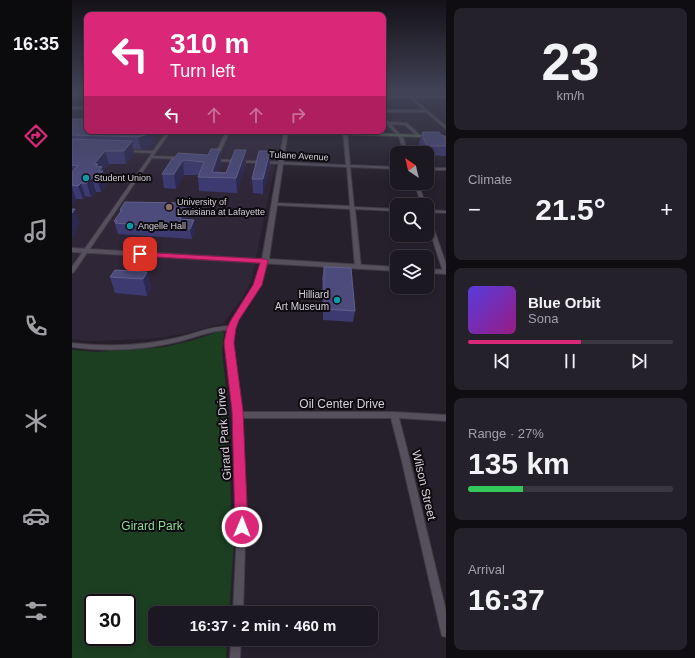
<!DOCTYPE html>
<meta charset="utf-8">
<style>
:root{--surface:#1c1821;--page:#25212a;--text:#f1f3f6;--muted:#a0a0a5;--line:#3a373f;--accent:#db2777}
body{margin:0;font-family:Arial,sans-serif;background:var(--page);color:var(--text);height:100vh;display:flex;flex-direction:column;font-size:15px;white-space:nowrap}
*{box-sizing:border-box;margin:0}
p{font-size:13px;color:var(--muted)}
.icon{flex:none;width:22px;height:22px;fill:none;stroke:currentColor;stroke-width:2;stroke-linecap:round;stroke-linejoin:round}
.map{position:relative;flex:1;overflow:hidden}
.side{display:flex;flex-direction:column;gap:8px;padding:8px;background:#0f0d12;width:249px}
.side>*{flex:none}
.guide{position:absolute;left:12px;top:12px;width:302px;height:122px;border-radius:8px;box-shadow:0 2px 6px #0003,0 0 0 1px var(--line);background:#db2777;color:#fff;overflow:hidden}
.needle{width:26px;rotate:325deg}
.fabs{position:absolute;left:318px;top:146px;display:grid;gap:8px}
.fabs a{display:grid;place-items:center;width:44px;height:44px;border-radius:8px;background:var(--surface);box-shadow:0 2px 6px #0003,0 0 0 1px var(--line);font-size:20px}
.speed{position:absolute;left:12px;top:594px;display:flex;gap:8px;font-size:20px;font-weight:700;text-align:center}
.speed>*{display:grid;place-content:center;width:52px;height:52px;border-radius:50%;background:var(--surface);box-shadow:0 2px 6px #0003,0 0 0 1px var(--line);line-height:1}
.speed .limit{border:2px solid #111;border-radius:6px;background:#fff;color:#111}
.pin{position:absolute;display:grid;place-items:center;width:34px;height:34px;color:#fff;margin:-17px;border-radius:8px;box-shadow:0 2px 6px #0006}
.me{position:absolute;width:44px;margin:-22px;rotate:1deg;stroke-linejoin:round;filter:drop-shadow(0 0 3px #0008)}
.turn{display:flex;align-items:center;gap:14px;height:84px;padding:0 20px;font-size:18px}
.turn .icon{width:52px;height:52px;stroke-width:2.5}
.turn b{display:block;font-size:28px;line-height:34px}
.lanes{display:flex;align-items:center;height:38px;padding:0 20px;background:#0003;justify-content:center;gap:20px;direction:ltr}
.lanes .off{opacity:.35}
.big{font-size:30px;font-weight:700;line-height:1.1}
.side .widget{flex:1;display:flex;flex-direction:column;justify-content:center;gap:6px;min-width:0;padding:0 14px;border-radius:8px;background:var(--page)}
.side .dial{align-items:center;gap:0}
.dial b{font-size:52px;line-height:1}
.song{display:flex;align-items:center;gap:12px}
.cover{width:48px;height:48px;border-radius:6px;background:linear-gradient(135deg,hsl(250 70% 55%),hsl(310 70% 35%))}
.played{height:4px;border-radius:2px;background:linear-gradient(90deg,var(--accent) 55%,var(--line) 55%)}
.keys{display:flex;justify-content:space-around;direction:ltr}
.heat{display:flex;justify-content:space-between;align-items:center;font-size:22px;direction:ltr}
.charge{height:6px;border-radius:3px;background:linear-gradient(90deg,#34c759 27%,var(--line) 0)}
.trip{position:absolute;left:76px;top:606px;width:230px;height:40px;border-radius:8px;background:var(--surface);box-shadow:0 2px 6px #0003,0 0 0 1px var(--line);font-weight:700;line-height:40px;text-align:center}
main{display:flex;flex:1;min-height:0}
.dock{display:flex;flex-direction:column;width:72px;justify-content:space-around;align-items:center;background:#0b0a0d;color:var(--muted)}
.dock .icon{width:28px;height:28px}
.dock .current{color:var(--accent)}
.dock b{font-size:18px;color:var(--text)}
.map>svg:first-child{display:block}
</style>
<main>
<nav class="dock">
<b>16:35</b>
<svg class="icon current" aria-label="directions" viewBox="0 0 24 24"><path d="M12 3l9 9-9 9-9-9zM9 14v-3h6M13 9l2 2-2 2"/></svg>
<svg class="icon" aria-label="music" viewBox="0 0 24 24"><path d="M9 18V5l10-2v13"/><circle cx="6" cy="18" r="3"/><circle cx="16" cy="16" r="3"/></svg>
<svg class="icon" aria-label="phone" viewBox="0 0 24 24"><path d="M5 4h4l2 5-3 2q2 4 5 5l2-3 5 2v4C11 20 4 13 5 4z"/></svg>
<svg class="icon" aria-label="climate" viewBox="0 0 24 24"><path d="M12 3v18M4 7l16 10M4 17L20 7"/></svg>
<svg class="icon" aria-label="car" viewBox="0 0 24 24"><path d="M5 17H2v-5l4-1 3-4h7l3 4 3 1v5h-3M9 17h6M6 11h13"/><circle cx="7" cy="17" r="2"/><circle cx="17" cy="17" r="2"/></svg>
<svg class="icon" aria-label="filters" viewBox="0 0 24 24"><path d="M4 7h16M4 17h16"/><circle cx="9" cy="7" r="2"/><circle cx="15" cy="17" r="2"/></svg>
</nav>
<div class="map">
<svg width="374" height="658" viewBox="0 0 374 658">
<rect width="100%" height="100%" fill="#26202c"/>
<path fill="#2f2638" d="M0 125 15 131H155L210 133 179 281 170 299 151 323 112 334 78 339 15 341 0 339Z"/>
<path fill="#1b3f20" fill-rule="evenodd" d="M149 331 152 333 150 351 157 417 159 513 162 541 157 613H83V639H155L154 658H0V350L24 352 93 347 119 341ZM21 603H55V637H21Z"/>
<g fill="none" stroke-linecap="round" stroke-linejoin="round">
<defs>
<path id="minor" d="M330 91H332L374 126V129L354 112H311V110H352Z
M0 107H15V109H0Z
M311 117 317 122 335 123 349 136 346 137 333 125 318 124 331 137 336 153H332L327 137 311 120Z
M95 131H99L81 156 110 157 112 158 110 159 80 158 2 272 0 273V267L80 153 54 152 52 151 54 150 81 151Z
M154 131H158L147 155 144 156 143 155Z
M271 131H275L278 165 325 167V169L278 167 282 207 325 209V211L283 209 289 267 286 269 283 267 278 209 202 205 200 204 202 203 278 206 275 167 141 161 139 160 141 159 274 165Z
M355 168H374V170H355Z
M342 183H346L354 205H350Z
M355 210 374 211V213L355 212Z
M355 214 357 215 374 264V274L371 272 355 222Z
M193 259 196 261 188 285 166 320 163 328 160 343 170 412H322L374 415V421L327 418 337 457 374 611V637L370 636 369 632 329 457 319 418H170L174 512 171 613H161L166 512 162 411 154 343 157 330C139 330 122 338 105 342 71 350 35 352 0 347V343C35 347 70 346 104 338 122 334 139 326 158 326L160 320 182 285 190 261Z
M159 639H169L168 658H158Z"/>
<path id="tertiary" d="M0 93 15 94V96L0 95Z
M311 96H374V98H311Z
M212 131H216L197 259 325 267V271L0 252V248L190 259Z
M355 269 374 270V274L355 273Z"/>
<path id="secondary" d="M209 131H250L374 136V138L211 132Z"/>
</defs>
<use href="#minor" stroke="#3f3a43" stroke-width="2"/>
<use href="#tertiary" stroke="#3f3a43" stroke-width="2"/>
<use href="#secondary" stroke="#3f3a43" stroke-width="2"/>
<use href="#minor" fill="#56505d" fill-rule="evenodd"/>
<use href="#tertiary" fill="#56505d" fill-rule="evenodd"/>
<use href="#secondary" fill="#566c55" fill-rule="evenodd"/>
</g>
<path fill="#3c3a71" d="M0 119 15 131H82L83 139 78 147 69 149H61L62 154 54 164H37L31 170 34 185 29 192H24L19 197 13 196 11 199H4L0 204Z
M350 132 369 135 374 138V156L355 155V153H351L347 144Z
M148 149 149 163 146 172 154 173 174 164 165 193 127 191 126 177V175H112L104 189 92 188 90 174 102 159 136 155Z
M198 151V165L191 194 181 193 180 179Z
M114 203 115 214 114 216 115 219 123 231 120 239 46 234 42 221 48 212V210Z
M252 267 283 311 281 322 251 320 250 278Z
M75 272 79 288 75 296 43 293 38 277Z"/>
<path fill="#2c2951" d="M74 131H82L83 139 78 147 69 149 66 137Z
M60 141 62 154 54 164 52 151Z
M148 149 149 163 144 177 140 172Z
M174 150V164L165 193 164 178Z
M33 151 37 164 31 170 34 185 29 192 25 178 22 164Z
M198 151V165L191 194V179Z
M111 160 112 175 104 189 102 174Z
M20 178 24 192 19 197 15 183Z
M9 183 13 196 11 199 6 186Z
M0 187 4 199 0 204Z
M114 203 115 214 114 216 115 219 111 228 108 219 112 208Z
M3 209 8 224 4 229 5 232 0 239V213Z
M122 220 123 231 120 239 118 229Z
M75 272 79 288 75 296 71 279Z"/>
<path fill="#4c4b7c" stroke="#62608b" d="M0 119H15V131H78L76 134 66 137 0 135Z
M350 132H367L369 135 372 136 374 138V146H355L350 135H352Z
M0 139 60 141 52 151H33L22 164H26L24 166 30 167 27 171H31L25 178H20L15 183H9L6 186 0 185V172L6 166 0 165Z
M139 149H148L140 172 154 173 163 150H174L164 178 126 177 132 162 111 160 102 174H90L100 159H102L106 153 136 155Z
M187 151H198L191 179H180Z
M53 202 114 203 112 208H114L108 219 122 220 118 229 43 223 45 221H42L50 210H48Z
M0 209H3L0 213Z
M252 267 279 268 283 311 252 309Z
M43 270 75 272 71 279 38 277Z"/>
<linearGradient id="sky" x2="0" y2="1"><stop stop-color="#151218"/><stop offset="0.5" stop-color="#414256"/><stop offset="1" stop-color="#414256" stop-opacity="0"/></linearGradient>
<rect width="374" height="183" fill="url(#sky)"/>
<path fill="#db2777" stroke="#8e194d" d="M65 252 193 259 196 261 190 285 167 320 164 328 162 343 171 411 176 527 174 532 170 534 165 532 163 527 160 411 152 343 155 328 159 320 181 285 188 263 68 256H65Z"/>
<g fill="#0f9aa8" stroke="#0e0b10" stroke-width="1.5">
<circle cx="14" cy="178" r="4"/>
<circle cx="58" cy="226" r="4"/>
<circle cx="265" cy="300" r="4"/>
</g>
<circle fill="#8d6e63" stroke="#0e0b10" stroke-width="1.5" cx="97" cy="207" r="4"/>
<g text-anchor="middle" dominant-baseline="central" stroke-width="4" stroke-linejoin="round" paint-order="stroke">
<g font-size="9" fill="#d5d1d9" stroke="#0e0b10">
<text transform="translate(227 156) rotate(3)">Tulane Avenue</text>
</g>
<g font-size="9" fill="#d5d1d9" stroke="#0e0b10" text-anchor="start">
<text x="22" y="178">Student Union</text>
<text x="105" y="202">University of<tspan x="105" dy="10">Louisiana at Lafayette</tspan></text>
<text x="66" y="226">Angelle Hall</text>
</g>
<g font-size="10" fill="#d5d1d9" stroke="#0e0b10" text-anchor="end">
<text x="257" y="294">Hilliard<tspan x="257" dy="12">Art Museum</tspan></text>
</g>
<g font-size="12" fill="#d5d1d9" stroke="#0e0b10">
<text x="270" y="404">Oil Center Drive</text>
<text transform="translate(152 434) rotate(-94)">Girard Park Drive</text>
<text transform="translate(352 485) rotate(77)">Wilson Street</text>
</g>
<g font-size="12" fill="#8bdc94" stroke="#0e0b10">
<text x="80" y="526">Girard Park</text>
</g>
</g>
</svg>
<div class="fabs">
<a><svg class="needle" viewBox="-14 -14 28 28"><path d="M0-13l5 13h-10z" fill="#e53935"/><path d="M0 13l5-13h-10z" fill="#a0a0a5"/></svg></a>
<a><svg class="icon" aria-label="search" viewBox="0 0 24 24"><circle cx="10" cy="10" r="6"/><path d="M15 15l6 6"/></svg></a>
<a><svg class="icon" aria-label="layers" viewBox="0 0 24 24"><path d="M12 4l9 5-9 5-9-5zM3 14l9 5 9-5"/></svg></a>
</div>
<div class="speed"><div class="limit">30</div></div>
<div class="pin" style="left:68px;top:254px;background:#d93025"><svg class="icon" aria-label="arrive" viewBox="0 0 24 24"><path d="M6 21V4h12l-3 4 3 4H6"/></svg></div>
<svg class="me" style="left:170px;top:527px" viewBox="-20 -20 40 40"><circle r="17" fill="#db2777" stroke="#fff" stroke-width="3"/><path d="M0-11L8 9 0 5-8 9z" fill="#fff"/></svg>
<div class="trip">16:37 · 2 min · 460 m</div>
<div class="guide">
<div class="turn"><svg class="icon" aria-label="left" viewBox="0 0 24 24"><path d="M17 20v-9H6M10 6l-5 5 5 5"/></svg><div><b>310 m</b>Turn left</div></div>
<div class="lanes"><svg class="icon" aria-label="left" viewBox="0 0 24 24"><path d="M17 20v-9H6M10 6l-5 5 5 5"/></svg><svg class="icon off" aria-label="ahead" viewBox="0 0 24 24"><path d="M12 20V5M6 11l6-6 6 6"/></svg><svg class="icon off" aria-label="ahead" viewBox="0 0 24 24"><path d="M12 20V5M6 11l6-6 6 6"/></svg><svg class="icon off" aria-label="right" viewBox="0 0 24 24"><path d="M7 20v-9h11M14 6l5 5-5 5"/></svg></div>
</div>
</div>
<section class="side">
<div class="widget dial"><b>23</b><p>km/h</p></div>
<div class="widget"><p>Climate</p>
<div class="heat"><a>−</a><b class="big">21.5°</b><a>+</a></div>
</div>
<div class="widget">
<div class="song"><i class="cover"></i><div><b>Blue Orbit</b><p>Sona</p></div></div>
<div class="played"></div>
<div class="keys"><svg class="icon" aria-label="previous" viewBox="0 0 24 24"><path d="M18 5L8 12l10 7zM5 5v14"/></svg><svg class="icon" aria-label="pause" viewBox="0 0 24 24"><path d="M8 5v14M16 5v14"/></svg><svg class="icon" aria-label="next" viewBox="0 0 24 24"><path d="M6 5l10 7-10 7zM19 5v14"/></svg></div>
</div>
<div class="widget"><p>Range · 27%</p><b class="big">135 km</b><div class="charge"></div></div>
<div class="widget"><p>Arrival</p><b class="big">16:37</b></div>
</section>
</main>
